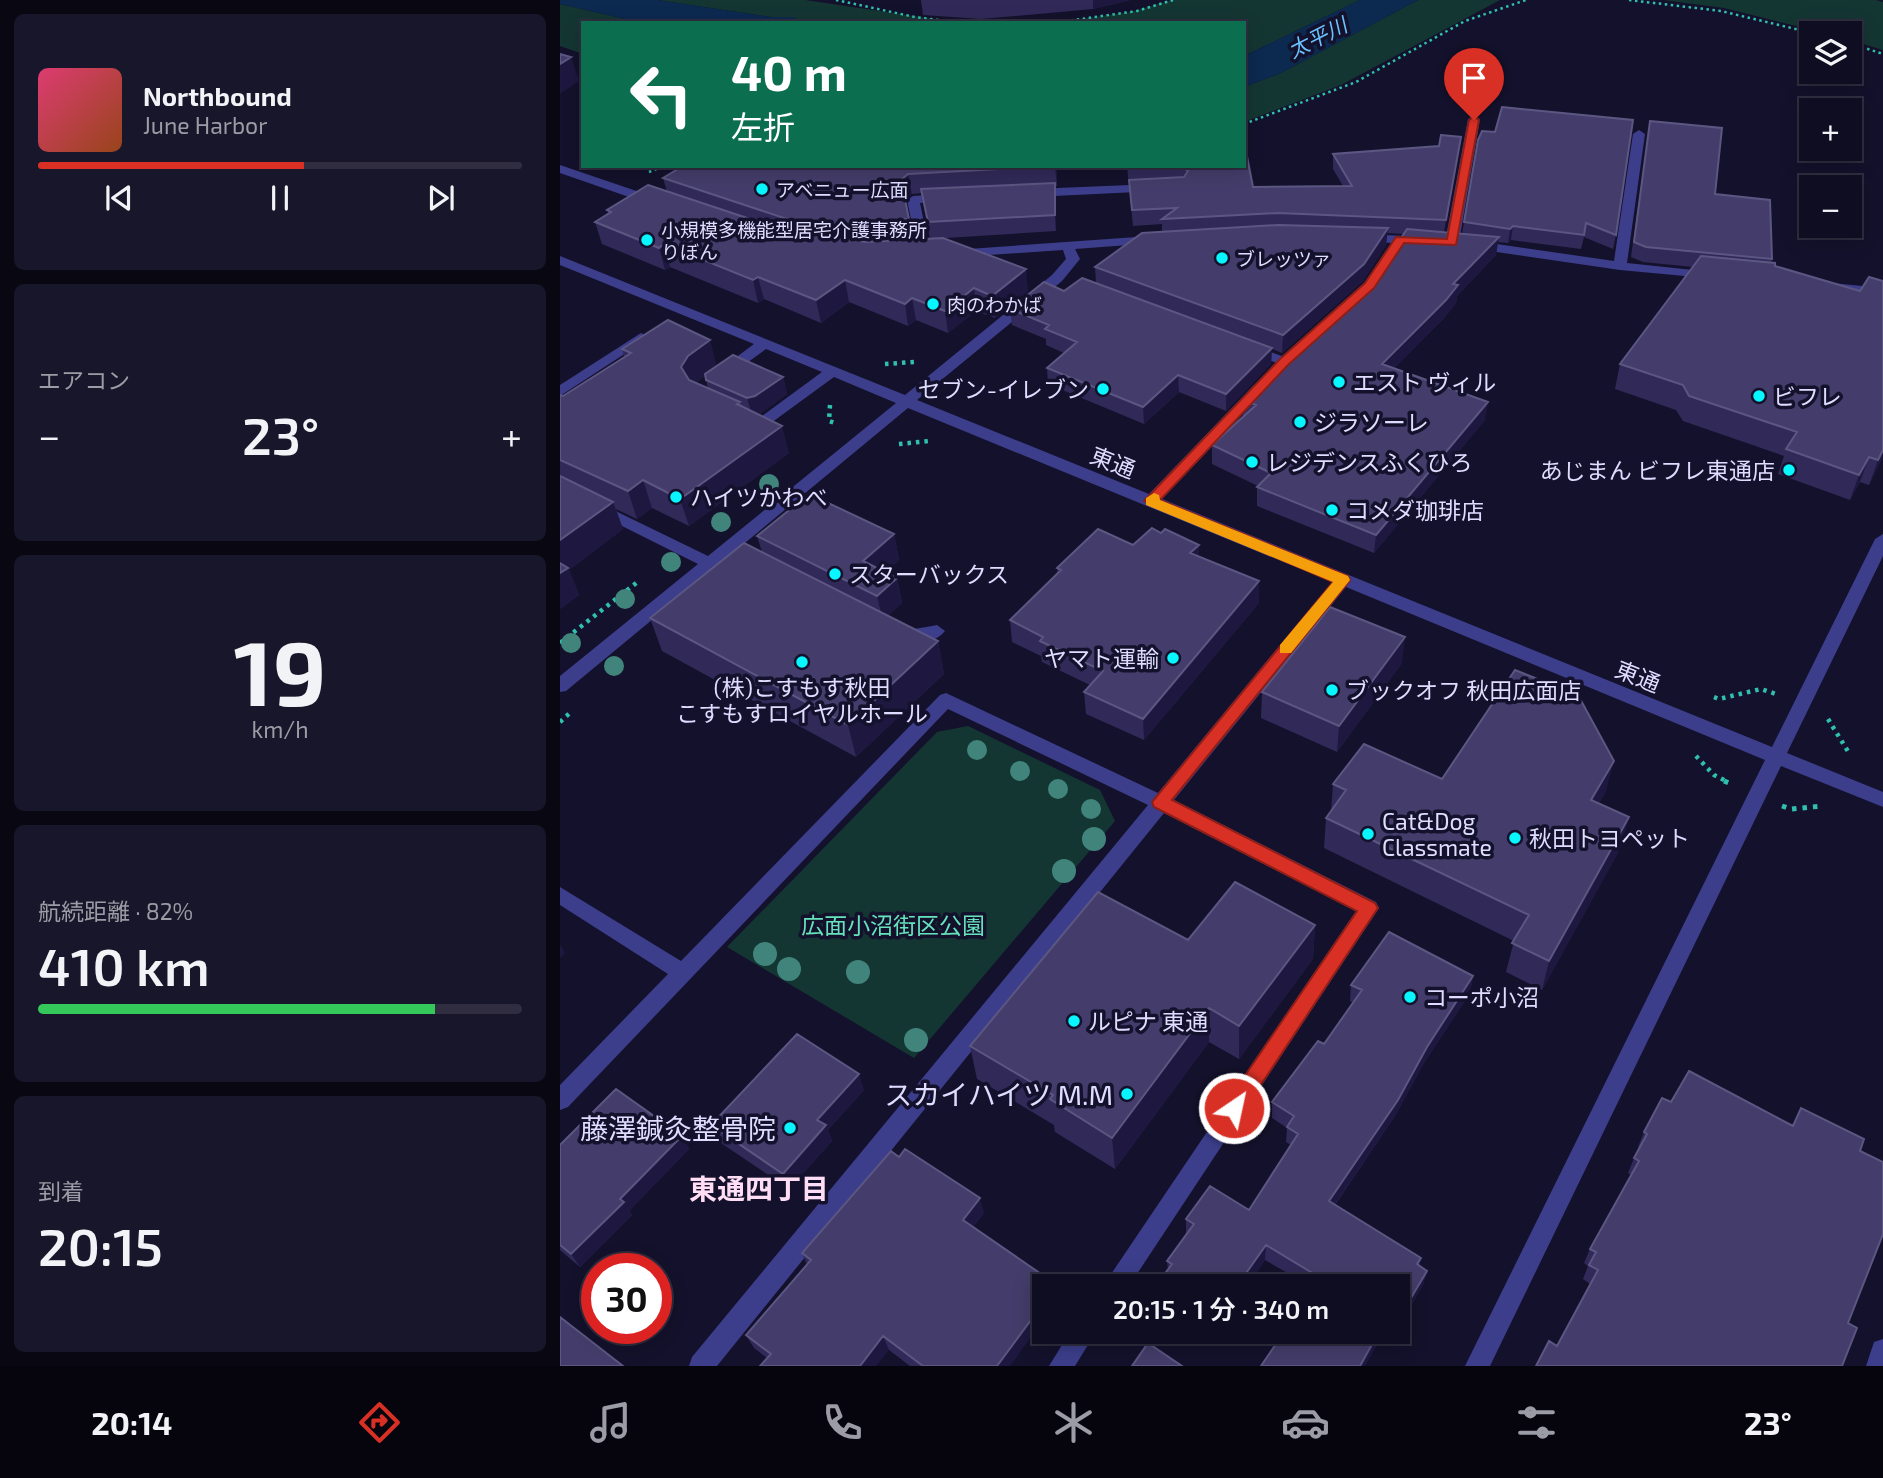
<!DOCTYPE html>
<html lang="ja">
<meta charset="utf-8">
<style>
:root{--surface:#0f0d21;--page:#18162a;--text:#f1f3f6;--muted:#9b9ca5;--line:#2f2d3f;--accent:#d93025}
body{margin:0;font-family:"Exo 2","Noto Sans JP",sans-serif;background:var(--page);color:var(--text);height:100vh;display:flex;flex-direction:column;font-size:26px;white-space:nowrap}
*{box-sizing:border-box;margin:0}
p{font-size:23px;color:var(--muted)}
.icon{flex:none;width:38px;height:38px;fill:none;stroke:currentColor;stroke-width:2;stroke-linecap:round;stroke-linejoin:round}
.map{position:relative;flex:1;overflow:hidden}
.details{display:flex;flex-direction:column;gap:14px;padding:14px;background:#080712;width:560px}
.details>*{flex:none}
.top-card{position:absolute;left:21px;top:21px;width:665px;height:147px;border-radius:0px;box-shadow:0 4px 18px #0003,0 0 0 2px var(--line);background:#0b6e4f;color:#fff;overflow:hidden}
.fabs{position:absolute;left:1239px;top:21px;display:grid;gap:14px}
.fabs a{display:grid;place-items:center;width:63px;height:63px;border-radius:0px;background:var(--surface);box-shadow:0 4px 18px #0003,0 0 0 2px var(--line);font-size:35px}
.speed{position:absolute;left:21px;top:1253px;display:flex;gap:14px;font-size:35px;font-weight:700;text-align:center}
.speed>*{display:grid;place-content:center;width:91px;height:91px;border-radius:50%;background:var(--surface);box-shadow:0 4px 18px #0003,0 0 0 2px var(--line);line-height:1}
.speed .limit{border:10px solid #d22;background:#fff;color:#111}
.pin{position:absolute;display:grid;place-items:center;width:60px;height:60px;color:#fff;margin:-72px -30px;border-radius:50% 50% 50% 0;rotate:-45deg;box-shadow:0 0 7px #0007}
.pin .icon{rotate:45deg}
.me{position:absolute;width:77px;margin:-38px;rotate:34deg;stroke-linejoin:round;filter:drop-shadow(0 0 5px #0008)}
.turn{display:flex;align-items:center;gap:24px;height:147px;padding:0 35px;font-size:32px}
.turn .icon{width:91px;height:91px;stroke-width:2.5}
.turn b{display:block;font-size:49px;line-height:60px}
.big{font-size:52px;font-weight:600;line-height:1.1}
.details .card{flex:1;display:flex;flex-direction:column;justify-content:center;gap:10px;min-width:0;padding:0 24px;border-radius:10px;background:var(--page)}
.details .dial{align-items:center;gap:0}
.dial b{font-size:91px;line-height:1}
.song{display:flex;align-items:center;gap:21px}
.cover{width:84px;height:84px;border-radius:10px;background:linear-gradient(135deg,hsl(340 70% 55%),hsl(20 70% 35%))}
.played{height:7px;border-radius:4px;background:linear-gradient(90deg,var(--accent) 55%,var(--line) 55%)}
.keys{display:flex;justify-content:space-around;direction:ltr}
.heat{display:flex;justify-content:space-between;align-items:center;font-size:38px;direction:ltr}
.charge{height:10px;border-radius:5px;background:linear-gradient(90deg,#34c759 82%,var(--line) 0)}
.trip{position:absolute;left:472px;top:1274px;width:378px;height:70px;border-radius:0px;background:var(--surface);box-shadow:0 4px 18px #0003,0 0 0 2px var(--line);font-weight:600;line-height:70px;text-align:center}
.tabs{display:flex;height:112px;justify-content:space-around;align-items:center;background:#06050d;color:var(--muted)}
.tabs .icon{width:49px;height:49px}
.tabs .current{color:var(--accent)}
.tabs b{font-size:32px;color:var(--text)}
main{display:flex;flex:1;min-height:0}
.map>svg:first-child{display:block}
</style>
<main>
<section class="details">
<div class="card">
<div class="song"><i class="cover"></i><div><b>Northbound</b><p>June Harbor</p></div></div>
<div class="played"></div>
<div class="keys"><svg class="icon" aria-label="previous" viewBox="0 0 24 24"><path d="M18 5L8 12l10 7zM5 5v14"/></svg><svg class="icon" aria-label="pause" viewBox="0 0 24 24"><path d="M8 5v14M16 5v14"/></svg><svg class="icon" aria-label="next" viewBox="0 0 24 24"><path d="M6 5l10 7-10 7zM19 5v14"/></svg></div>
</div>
<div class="card"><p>エアコン</p>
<div class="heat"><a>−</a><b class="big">23°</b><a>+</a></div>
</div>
<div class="card dial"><b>19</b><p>km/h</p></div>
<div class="card"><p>航続距離 · 82%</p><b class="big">410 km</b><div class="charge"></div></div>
<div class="card"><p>到着</p><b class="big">20:15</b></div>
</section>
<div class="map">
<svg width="1323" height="1366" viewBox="0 0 1323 1366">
<rect width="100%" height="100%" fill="#14112c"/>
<path fill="#143633" d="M97 0H245L402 23H243L233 17H211Z
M612 0H800L684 56V23H493L570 12Z
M858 0H940L781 85 684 122V87L721 73Z
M1103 0H1316L1323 2V50L1290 40V33H1264L1164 8Z
M0 4 83 23H23V54L0 46Z
M408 726 540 790 555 821 354 1058 167 947 377 732Z"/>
<path fill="#0c2950" d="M0 0H97L211 17H233L243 23H83L0 4Z
M800 0H858L721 73 684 87V56Z"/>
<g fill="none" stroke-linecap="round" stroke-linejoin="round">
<path stroke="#2fc0ae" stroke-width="2.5" stroke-dasharray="2.5 3.5" stroke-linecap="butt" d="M276 0 355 17 402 23
M1069 0 1161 11 1252 33
M493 23 577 11 613 0
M1290 43 1323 54
M684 124 796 82 905 21 966 0
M89 172 104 166"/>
<path stroke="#2fc0ae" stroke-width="4.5" stroke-dasharray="3.5 5" stroke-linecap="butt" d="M325 364 354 362
M270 405 269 421 278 424
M339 444 369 441
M0 643 80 580
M1154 697 1159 699 1201 689 1216 694
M1268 719 1289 753
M0 722 11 712
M1136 756 1154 775 1168 782"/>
<path stroke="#2fc0ae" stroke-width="5" stroke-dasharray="4.5 6" stroke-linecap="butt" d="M1164 781 1169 783
M1222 806 1231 809 1262 806"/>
<path fill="#3c3e8b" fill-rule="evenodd" d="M914 115 920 119 899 242 892 246 885 242 908 119Z
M1079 130 1085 134 1067 263 1152 272 1157 273V279L1060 270 916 249 909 245 916 241 1054 261 1073 134Z
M0 165 100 199 102 202 92 205 0 173Z
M593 184 599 188 597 191 474 197 468 193 474 189Z
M383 194 389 198 387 201 360 203 371 255 364 259 359 258 347 200 353 196Z
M805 234 864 237 871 241 864 245 800 241V235Z
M591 236 598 240 596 243 515 249 520 259 502 281 357 400 589 494 694 385H704V391L602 499 1212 747 1315 539 1323 534V556L1227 753 1323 792V807L1221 766 930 1366H905L1205 760 786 587 614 800 816 902 819 908 569 1286H543L796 911 604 813 157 1366H129L132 1357 588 805 388 709 8 1107 0 1110V1085L108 974 0 905V887L121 961 380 695 386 693 598 793 772 582 348 408 6 691 0 692V676L138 564 0 495V484L148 556 336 403 274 377 211 423 182 424V418L202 416 262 372 206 349 169 376H159V370L194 344 0 265V256L345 395 492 275 506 259 503 250 399 257 392 253 394 250Z
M1271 283 1323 288V296L1266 290 1264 287Z
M81 333 88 337 86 340 0 396V385Z
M689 344 730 359 732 362 725 366 684 351 682 348Z
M377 625 385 631C376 643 346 650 335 637 342 629 365 628 377 625Z
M510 1332H536L515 1366H489Z
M1323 1339V1366H1306L1314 1342Z"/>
</g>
<g fill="#41847b">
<circle cx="209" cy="484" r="10"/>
<circle cx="161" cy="522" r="10"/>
<circle cx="111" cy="562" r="10"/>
<circle cx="65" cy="599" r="10"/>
<circle cx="11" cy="643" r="10"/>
<circle cx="54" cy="666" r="10"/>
<circle cx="417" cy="750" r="10"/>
<circle cx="460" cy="771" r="10"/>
<circle cx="498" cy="789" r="10"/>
<circle cx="531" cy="809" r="10"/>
<circle cx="534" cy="839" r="12"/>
<circle cx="504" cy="871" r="12"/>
<circle cx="205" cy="954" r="12"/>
<circle cx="229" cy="969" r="12"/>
<circle cx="298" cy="972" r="12"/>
<circle cx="356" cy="1040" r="12"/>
</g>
<path fill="#312a59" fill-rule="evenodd" d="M361 0H570L533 9 421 19 363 15Z
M1090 121 1212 259 1211 263 1215 266 1300 291 1323 281V456L1309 485 1300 482 1290 500 1218 474 1224 456 1123 421 1116 410 1055 389 1060 364 1133 267 1083 262 1071 257Z
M918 140 1056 235 1053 249 1024 237 1021 249 951 240 948 243 938 242 936 255 897 296 896 303 884 318 834 368 925 420 814 553 697 506V487L698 486 652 464V445L683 417V400L818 273 844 234 827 233 826 245 803 281 722 353 712 349 711 364 666 411 619 392 584 424 488 384 487 368 504 353 486 345V339L452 325 450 309 504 291 536 283 535 267 602 232V224L573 226 567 166H684L693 187 783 186 773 169V154L899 152 884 232 902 234Z
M497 166V186H495L496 231 370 239 361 193 352 194 345 200 352 240 468 291 435 318 416 311 388 333 356 320 348 326 289 302 261 323 204 299 198 303 110 267 105 270 42 244 35 222 48 213 47 210 107 192 103 178Z
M62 349 223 377 227 394 200 414H197L229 453 129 526 92 508 77 519 56 509 63 529 9 570 19 595 0 609V395L3 396 64 357ZM145 376 148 388 135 383Z
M601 533 639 545V557L699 603 584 740 526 714 524 692 530 685 482 662 481 656 452 642 450 620 498 574 497 568 573 545Z
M334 534 339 560 326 572 337 578 342 603 328 616 378 641 384 674 296 757 102 651 90 618 202 552 197 536Z
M842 663 777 752 701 718 702 692Z
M882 779 1046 791 1039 803 1061 847 982 990 946 972 954 941 764 848 766 818 771 811 773 784Z
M755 925 753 959 679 1059 649 1042 555 1169 495 1132 494 1125 417 1079 410 1046 628 940Z
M913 976 910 993 864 1063 835 1116 775 1205 861 1258 859 1266 867 1271 863 1285 838 1328V1286H750L705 1260 687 1286H599L598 1283 608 1270 607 1261 626 1233V1219L689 1210 731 1145 726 1142 727 1128 712 1118V1102L764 1044 793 1003 790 1001 791 985Z
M304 1090 268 1130 272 1141 229 1189 158 1141 151 1125Z
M1111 1102 1232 1126 1241 1108 1304 1139 997 1346 1030 1284 1023 1279 1028 1266 1024 1263 1030 1249 1071 1175 1068 1173 1074 1158 1079 1148 1078 1147 1084 1132Z
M122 1136 129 1149 69 1211 72 1215 20 1267 0 1250V1145Z
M424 1213 413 1227 450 1366H350L329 1350 207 1358 194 1348 186 1335 247 1265 242 1253Z"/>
<path fill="#1e1840" d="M533 0H570L533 9Z
M11 57 19 81 0 94V64Z
M901 137 899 152 884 235 886 220Z
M495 166H497V186Z
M348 174 352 194 344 200 341 180Z
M495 183 496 199V231L495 215Z
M953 226 951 240 948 243 950 229Z
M828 228 826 245 803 281 722 353 723 335Z
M939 237 936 255 897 296 896 303 884 318 821 382 822 364 893 284Z
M104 244 110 267 105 270 99 248Z
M466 269 468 291 435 318 432 296Z
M198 277 204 299 198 303 193 280Z
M285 280 289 302 261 323 256 300Z
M414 288 416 311 388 333 385 311Z
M352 298 356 320 348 326 345 304Z
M150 340 157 367 135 383 129 395 121 367 128 356Z
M712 348 711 364 666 411V394Z
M618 375 619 392 584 424 583 407Z
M223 377 227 394 200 414 192 415 187 398Z
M928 402 925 420 814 553 816 535Z
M222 426 229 453 129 526 120 499Z
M1323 450V456L1309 485 1318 460Z
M1309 457 1300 482 1290 500 1299 475Z
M83 480 92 508 77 519 68 491Z
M53 502 63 529 9 570 19 595 0 609V540Z
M334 534 339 560 309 586 303 561Z
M639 545V566L630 553Z
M337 578 342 603 323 621 317 596Z
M699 581V603L584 740 583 719Z
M845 637 842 663 777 752 779 726Z
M378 641 384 674 296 757 288 725Z
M1054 761 1046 791 1023 830 1031 800Z
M1069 817 1061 847 982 990 989 961Z
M755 925 753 959 679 1059V1026Z
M0 944 5 953 0 958Z
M913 976 910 993 864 1063 835 1116 767 1216 769 1201Z
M649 1008V1042L555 1169 552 1138Z
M299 1074 304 1090 268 1130 272 1141 229 1189 223 1174 257 1120Z
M122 1136 129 1149 69 1211 72 1215 20 1267 11 1254 60 1199Z
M420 1198 424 1213 407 1235 403 1220Z
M706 1245 705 1260 687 1286H677Z
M867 1271 863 1285 838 1328 839 1318Z
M485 1301V1318L450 1366H437Z
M819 1332H825L805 1366H800Z
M323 1336 329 1350 316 1366H300Z"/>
<path fill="#443d6b" stroke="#5c5682" stroke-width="2" d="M0 54 11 57 0 64Z
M942 107 1073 120 1056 235 1026 223 1024 235 953 226 950 229 904 222 918 140 922 131 935 132Z
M1090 121 1162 128 1155 194 1210 200 1212 259 1086 247 1074 242Z
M881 135 901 137 886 220 718 213 602 219 617 208 572 210 569 180 624 177 628 171 621 166H684V141L693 187 792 186 773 154 879 146Z
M123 166H495L348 174 341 180 349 219 332 220 351 228 306 231 230 220 103 178Z
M495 183V215L368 222 361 189Z
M88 185 226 231 306 242 383 238 466 269 432 296 414 288 385 311 352 298 345 304 285 280 256 300 198 277 193 280 104 244 99 248 35 222 51 212 47 210Z
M718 225 828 228 804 264 723 335 535 267 582 233Z
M847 229 939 237 893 284 898 285 886 300 822 364 928 402 816 535 697 487 711 473 652 445 696 405 683 400 733 348 818 273Z
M1141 256 1215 263V266L1300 291 1309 277 1323 281V450L1318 460 1309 457 1299 475 1226 449 1237 432 1129 396 1123 385 1060 364Z
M522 278 712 348 666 394 618 375 583 407 487 368 517 342 485 329 489 325 450 309 484 282 504 291Z
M108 320 150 340 128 356 121 367 129 380 180 402 177 404 222 426 120 499 83 480 68 491 0 460V395L3 396 71 353 62 349Z
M173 355 223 377 195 396 187 398 146 380 145 374Z
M0 476 53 502 0 540Z
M249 494 334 534 303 561 337 578 317 596 197 536Z
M592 528 601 533 605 529 639 545 630 553 699 581 583 719 524 692 543 671 480 641 483 637 450 620 501 570 497 568 538 529 573 545Z
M184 543 378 641 288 725 90 618Z
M0 563 8 568 0 573Z
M770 607 845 637 779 726 702 692Z
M955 670 1018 695 1054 761 1031 800 1069 817 989 961 952 943 969 915 766 818 786 790 773 784 804 744 882 779Z
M675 882 755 925 679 1026 649 1008 552 1138 490 1099 493 1095 410 1046 538 892 628 940Z
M829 932 913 976 867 1047 838 1100 769 1201 861 1258 857 1264 867 1271 839 1318 838 1286H753L759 1277 706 1245 677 1286H646L642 1284 641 1286H603L598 1283 612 1264 607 1261 634 1224 626 1219 650 1186 689 1210 738 1134 727 1127 734 1116 712 1102 758 1041 764 1044 802 990 791 985Z
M237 1034 299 1074 257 1120 266 1125 223 1174 151 1125Z
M1129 1071 1233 1126 1241 1108 1304 1139 1300 1151 1323 1162V1234L1288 1323 1297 1328 1282 1366H976L989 1341 997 1346 1038 1270 1029 1265 1036 1252 1030 1249 1079 1161 1074 1158 1087 1134 1084 1132 1102 1098 1111 1102Z
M56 1089 122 1136 60 1199 64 1202 11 1254 0 1245V1145Z
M345 1149 420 1198 403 1220 497 1285 495 1286H485V1301L437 1366H363L323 1336 300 1366H200L211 1354 186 1335 251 1260 242 1253 331 1151 339 1157Z
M0 1317 63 1366H0Z
M724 1332H819L800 1366H701Z
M588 1343 622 1366H572Z"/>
<path fill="#d93025" stroke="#8d1f18" stroke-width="2" d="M914 116 919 120 896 245 844 243 814 288 729 364 600 500 788 576 790 580 612 800 815 903 818 908 681 1115 674 1117 667 1115 664 1108 667 1102 797 911 594 807 592 802 773 582 584 501 720 359 805 283 836 237 887 239 909 120Z"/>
<path fill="#f59e0b" d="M594 493 599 495 600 500 788 576 790 580 731 653H720V645L773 582 586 505V498Z"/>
<g fill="#08f6ff" stroke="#14112c" stroke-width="2.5">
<circle cx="202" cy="189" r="7"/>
<circle cx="87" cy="240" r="7"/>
<circle cx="662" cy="258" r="7"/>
<circle cx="373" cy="304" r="7"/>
<circle cx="779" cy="382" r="7"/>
<circle cx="543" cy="389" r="7"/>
<circle cx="1199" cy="396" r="7"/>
<circle cx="740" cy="422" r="7"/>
<circle cx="692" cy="462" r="7"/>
<circle cx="1229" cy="470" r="7"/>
<circle cx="116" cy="497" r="7"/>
<circle cx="772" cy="510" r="7"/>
<circle cx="275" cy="574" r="7"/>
<circle cx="613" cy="658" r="7"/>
<circle cx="242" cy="662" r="7"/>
<circle cx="772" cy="690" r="7"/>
<circle cx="808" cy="834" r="7"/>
<circle cx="955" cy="838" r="7"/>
<circle cx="850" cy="997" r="7"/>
<circle cx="514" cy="1021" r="7"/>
<circle cx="567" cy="1094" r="7"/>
<circle cx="230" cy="1128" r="7"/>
</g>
<g text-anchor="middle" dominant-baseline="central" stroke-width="7" stroke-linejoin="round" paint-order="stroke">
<g font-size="19" fill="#dedcff" stroke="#14112c" text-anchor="start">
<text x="216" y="189">アベニュー広面</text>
<text x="101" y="229">小規模多機能型居宅介護事務所<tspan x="101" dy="22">りぼん</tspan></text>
<text x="676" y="258">ブレッツァ</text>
<text x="387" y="304">肉のわかば</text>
</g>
<g font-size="21" font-style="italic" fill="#6ac3ff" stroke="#14112c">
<text transform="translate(757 37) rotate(-27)">太平川</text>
</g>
<g font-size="23" fill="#dedcff" stroke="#14112c" text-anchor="start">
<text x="793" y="382">エスト ヴィル</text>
<text x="529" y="389" text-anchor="end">セブン-イレブン</text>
<text x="1213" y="396">ビフレ</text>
<text x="754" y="422">ジラソーレ</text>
<text x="706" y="462">レジデンスふくひろ</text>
<text x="1215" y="470" text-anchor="end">あじまん ビフレ東通店</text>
<text x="130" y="497">ハイツかわべ</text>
<text x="786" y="510">コメダ珈琲店</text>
<text x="289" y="574">スターバックス</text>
<text x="599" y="658" text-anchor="end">ヤマト運輸</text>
<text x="242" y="687" text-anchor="middle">(株)こすもす秋田<tspan x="242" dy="26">こすもすロイヤルホール</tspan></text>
<text x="786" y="690">ブックオフ 秋田広面店</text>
<text x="822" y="821">Cat&amp;Dog<tspan x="822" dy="26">Classmate</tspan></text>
<text x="969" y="838">秋田トヨペット</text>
<text x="864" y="997">コーポ小沼</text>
<text x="528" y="1021">ルピナ 東通</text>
</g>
<g font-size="23" fill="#dedcff" stroke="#14112c">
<text transform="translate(553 462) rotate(22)">東通</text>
<text transform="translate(1078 676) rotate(22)">東通</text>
</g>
<g font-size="23" fill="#65e3bb" stroke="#14112c">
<text x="333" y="925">広面小沼街区公園</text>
</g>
<g font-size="28" fill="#dedcff" stroke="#14112c" text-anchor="end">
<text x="553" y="1094">スカイハイツ M.M</text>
<text x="216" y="1128">藤澤鍼灸整骨院</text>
</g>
<g font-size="28" font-weight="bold" fill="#ffdef5" stroke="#14112c">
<text x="199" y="1188">東通四丁目</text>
</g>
</g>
</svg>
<div class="fabs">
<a><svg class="icon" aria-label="layers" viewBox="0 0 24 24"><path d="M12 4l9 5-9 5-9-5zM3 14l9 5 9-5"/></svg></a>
<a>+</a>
<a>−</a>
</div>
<div class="speed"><div class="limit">30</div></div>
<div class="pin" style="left:914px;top:120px;background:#d93025"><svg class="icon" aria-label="arrive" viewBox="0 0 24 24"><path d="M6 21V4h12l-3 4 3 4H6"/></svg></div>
<svg class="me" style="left:674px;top:1108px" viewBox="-20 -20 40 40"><circle r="17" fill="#d93025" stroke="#fff" stroke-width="3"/><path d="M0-11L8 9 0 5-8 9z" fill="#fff"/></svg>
<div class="trip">20:15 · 1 分 · 340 m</div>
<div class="top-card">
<div class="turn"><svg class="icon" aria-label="left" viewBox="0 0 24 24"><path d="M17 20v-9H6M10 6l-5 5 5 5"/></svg><div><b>40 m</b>左折</div></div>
</div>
</div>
</main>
<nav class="tabs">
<b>20:14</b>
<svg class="icon current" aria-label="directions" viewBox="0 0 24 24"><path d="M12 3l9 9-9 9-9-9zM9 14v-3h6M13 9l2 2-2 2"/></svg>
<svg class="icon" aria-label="music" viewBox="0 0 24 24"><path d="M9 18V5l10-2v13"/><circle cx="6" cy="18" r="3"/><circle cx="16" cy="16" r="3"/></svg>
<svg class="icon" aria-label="phone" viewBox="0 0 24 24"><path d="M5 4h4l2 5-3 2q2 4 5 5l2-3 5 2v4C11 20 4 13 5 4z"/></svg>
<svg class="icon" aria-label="climate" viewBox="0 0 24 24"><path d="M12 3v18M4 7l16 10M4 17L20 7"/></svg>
<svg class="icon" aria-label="car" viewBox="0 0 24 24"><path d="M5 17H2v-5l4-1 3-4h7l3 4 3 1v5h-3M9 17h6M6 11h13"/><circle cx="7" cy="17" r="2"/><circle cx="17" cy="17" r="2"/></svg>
<svg class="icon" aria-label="filters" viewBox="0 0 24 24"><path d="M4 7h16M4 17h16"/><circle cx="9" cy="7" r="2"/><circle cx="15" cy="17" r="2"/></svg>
<b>23°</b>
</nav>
